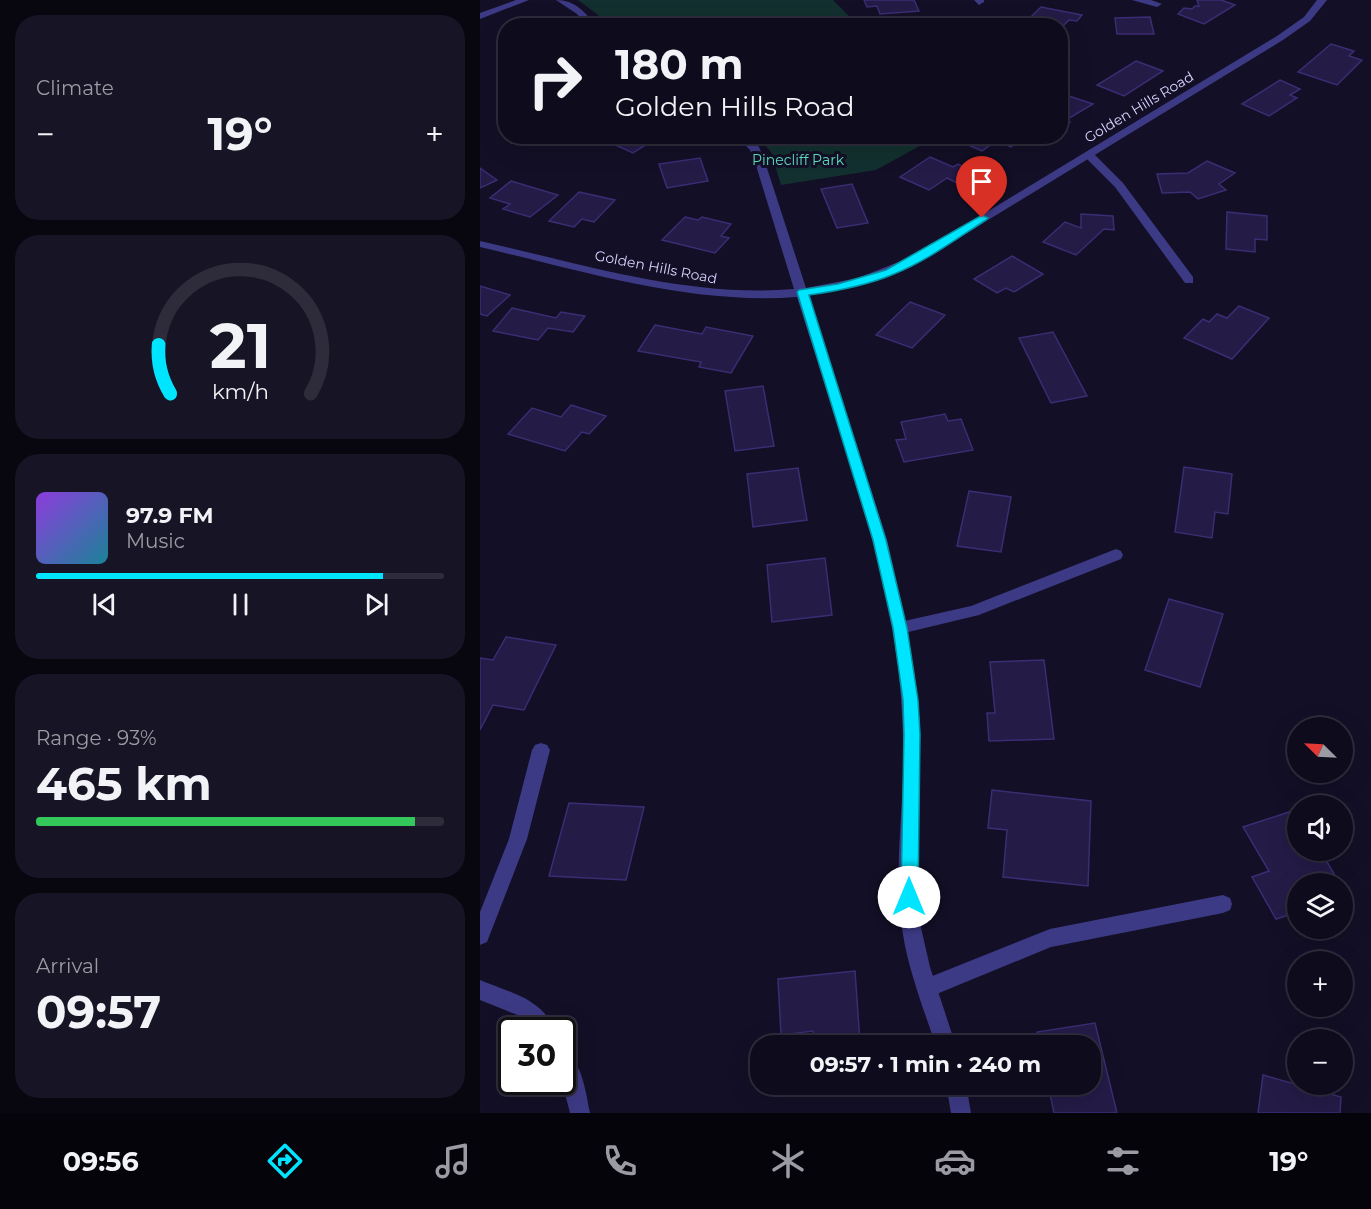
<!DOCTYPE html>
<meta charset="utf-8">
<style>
:root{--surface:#0e0b1c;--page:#171425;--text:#f1f3f6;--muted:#9b9ba3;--line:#2e2b3b;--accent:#00e5ff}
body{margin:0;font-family:Montserrat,sans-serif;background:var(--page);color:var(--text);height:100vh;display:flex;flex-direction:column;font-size:22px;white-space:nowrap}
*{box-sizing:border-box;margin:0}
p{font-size:20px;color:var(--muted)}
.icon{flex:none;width:33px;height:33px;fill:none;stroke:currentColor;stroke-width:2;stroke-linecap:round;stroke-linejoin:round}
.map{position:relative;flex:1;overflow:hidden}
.drawer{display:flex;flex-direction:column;gap:15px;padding:15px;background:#08060f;width:480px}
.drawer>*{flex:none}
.banner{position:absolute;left:18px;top:18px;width:570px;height:126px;border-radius:24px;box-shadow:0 6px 24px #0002,0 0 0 2px var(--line);background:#0e0b1c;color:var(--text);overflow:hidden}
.needle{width:39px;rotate:294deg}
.fabs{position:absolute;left:807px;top:717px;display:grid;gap:12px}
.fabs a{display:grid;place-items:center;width:66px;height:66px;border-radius:50%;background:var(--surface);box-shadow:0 6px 24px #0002,0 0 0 2px var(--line);font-size:30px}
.speed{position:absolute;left:18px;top:1017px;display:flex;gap:12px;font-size:30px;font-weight:700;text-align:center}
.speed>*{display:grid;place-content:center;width:78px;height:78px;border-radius:50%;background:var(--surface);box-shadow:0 6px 24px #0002,0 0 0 2px var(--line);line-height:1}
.speed .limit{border:3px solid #111;border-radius:9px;background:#fff;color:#111}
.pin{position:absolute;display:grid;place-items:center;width:51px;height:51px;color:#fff;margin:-62px -26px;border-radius:50% 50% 50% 0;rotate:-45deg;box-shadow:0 0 6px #0007}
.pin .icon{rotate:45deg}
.me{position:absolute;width:66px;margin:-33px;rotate:0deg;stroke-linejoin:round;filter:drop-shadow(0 0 4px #0008)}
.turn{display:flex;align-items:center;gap:21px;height:126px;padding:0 18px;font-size:27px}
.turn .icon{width:78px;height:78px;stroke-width:2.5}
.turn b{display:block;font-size:42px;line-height:51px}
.big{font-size:45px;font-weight:700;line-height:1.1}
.drawer .widget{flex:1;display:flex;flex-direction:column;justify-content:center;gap:9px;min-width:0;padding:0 21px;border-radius:24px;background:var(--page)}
.drawer .dial{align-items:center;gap:0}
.dial svg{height:156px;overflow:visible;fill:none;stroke:var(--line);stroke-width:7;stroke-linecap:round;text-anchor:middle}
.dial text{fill:var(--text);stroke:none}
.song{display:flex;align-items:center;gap:18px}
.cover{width:72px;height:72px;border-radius:9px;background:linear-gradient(135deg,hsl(270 70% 55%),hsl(190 70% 35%))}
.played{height:6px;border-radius:3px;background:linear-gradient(90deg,var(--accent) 85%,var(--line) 85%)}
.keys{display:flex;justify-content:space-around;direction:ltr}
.heat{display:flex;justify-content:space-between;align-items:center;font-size:33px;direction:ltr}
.charge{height:9px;border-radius:4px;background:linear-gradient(90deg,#34c759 93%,var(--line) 0)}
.trip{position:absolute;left:270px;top:1035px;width:351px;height:60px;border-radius:24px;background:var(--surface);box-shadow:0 6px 24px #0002,0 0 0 2px var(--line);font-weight:700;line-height:60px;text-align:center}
.menu{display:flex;height:96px;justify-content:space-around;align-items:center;background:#06040b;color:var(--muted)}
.menu .icon{width:42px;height:42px}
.menu .active{color:var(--accent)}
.menu b{font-size:27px;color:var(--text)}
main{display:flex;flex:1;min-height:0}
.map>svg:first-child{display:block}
</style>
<main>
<section class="drawer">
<div class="widget"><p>Climate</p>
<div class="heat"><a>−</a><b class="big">19°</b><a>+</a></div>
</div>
<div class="widget dial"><svg viewBox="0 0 100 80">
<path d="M14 69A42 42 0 1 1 86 69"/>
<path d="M14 69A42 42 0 0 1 8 44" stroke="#00e5ff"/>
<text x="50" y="56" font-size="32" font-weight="700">21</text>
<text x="50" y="72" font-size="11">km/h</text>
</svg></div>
<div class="widget">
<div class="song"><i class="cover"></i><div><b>97.9 FM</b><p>Music</p></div></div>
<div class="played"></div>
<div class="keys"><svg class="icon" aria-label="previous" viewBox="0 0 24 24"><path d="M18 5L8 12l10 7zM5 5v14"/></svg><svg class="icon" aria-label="pause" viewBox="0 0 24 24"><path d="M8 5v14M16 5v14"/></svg><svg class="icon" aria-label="next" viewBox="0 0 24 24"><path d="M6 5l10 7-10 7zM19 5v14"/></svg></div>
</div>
<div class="widget"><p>Range · 93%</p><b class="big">465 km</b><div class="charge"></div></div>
<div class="widget"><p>Arrival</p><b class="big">09:57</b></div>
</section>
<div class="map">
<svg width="891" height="1113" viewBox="0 0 891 1113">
<rect width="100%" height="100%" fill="#130f26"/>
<path fill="#12302f" d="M98 0H353L378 25H125L118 15Z
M278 137H456L396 170 301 185 291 152Z"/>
<path fill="#241b47" stroke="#3b2d73" stroke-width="1.5" d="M384 0H434L439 11 400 14 397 6 387 7Z
M717 0H741L755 5 724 24 698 14 704 8 712 9 715 6H719Z
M561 7 602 15 597 21 589 20 580 29V26L545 23Z
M670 17 674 34H637L635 18Z
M851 44 874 51 869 56 882 60 857 85 818 72Z
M656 61 683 71 644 96 617 85Z
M800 80 820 89 810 95 817 98 789 116 762 104Z
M580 93 613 104 586 120 590 122 580 128Z
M115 136H180L153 153Z
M486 136H546L531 147 516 141 502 151 479 141Z
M450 157 473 167 478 164 498 173 481 185 467 178 449 190 420 177Z
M220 158 228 181 187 188 179 164Z
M727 161 755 173 739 184 746 190 718 199 710 192 682 193 677 174 708 173Z
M0 168 17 180 0 188Z
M31 181 78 195 50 217 23 209 30 204 10 198Z
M372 184 388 223 357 228 341 189Z
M99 192 135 200 114 222 102 219 94 227 69 221Z
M747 212 787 216V240L775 239V252L746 249Z
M601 214 633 216 634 230 624 229 596 255 563 242 585 222 601 228Z
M205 217 218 220 222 217 251 224 241 236 249 238 235 253 182 240Z
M532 256 563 274 534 292 526 288 517 293 494 279Z
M0 286 30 295 7 316 0 314Z
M430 302 465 315 432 348 396 335Z
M759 306 789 318 752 359 704 338 723 319 729 322 737 314 747 318Z
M32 308 76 318 81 312 105 316 93 332 68 328 58 340 13 331Z
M175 325 222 334 226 327 273 336 251 373 219 367 221 362 158 351Z
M573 332 607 396 571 403 539 338Z
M283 386 294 446 255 451 245 391Z
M91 405 126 416 109 434 102 432 85 451 28 434 52 408 81 417Z
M465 414 468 421 481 419 493 450 424 462 416 440 426 439 421 422Z
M704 467 752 474 748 514 735 512 732 538 695 532Z
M318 468 327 520 273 527 267 474Z
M489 491 531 497 521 552 477 546Z
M345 558 352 615 292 622 287 565Z
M689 599 743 614 720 687 665 670Z
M26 637 76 645 44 710 13 705 0 730V658L13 660Z
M564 660 574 739 509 741 507 713H515L510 662Z
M512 790 611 801 608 886 523 877 527 830 508 828Z
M89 803 164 807 146 880 69 876Z
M815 810 818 814V850H840L860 884H818V912L796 919 772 877 789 871 763 827Z
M375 971 380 1042 333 1046V1031L301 1035 298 979Z
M615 1023 637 1113H574L568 1084H610V1046H560L557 1032Z
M783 1075 861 1097 860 1113H778Z"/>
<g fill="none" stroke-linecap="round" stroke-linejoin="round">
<path fill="#3d3a85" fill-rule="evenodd" d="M652 0H671L682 4 677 7Z
M609 152 613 153 643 183 713 277V283H705L635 187 605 157V153Z
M636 549 641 551 643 555 641 559 499 615 420 634 414 632 412 628 414 624 420 622 491 606Z
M61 743 67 745 70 750 47 839 7 942 0 945V912L29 839 52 750 55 745Z
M743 895 750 898 752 904 750 910 743 913 571 947 447 998 440 995 437 988 440 981 570 929Z"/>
<path fill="#3d3a85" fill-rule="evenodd" d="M36 0H49L0 19V13Z
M76 0C95 0 105 12 116 26H107L97 14Z
M494 0H504V2L499 5Z
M837 0H847L830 21 803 40 444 259 386 283 328 295 407 540 425 619 434 671 440 724 437 877 439 919 450 967 476 1046H456C442 1004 425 962 421 919 415 870 422 822 423 773 424 740 422 707 419 674 403 544 355 420 317 297 209 305 104 271 0 247V241C103 264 208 298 314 289L274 159 270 150 256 136H268L279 147 284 159 326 288 378 278 436 255 797 36 824 17Z
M0 980C28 992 64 999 74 1030H52L40 1016 0 1000Z
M82 1050C102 1058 106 1094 110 1113H90L82 1082Z
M466 1084H486L491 1113H471Z"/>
</g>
<path fill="#00e5ff" stroke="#0095a6" stroke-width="1.5" d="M502 215 508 218 506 220C476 239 447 261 414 274 388 285 358 291 329 295L406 540 427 628 438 700 440 734 438 897 435 903 429 905 423 903 421 897 424 734 423 700 413 628 393 540 317 292 319 290 358 284 406 270Z"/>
<g text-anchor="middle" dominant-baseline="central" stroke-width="6" stroke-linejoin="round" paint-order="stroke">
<g font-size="14" fill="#d9d4ff" stroke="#130f26">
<text transform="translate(659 107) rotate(-31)">Golden Hills Road</text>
<text transform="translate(176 267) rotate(11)">Golden Hills Road</text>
</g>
<g font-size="14" fill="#5fe0c0" stroke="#130f26">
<text x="318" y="160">Pinecliff Park</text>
</g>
</g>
</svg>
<div class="fabs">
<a><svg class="needle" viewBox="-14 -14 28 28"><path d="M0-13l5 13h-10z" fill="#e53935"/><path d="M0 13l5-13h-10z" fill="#9b9ba3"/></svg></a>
<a><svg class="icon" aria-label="sound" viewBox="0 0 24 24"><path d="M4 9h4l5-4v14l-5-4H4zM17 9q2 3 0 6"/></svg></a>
<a><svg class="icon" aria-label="layers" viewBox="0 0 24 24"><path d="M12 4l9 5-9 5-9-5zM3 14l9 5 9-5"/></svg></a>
<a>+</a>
<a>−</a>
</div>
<div class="speed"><div class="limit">30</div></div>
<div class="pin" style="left:502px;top:218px;background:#d93025"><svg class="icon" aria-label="arrive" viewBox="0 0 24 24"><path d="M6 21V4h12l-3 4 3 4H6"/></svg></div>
<svg class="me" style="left:429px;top:897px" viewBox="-20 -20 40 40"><circle r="19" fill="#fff"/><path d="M0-13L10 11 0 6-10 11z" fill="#00e5ff"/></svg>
<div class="trip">09:57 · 1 min · 240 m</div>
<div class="banner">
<div class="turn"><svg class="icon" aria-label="right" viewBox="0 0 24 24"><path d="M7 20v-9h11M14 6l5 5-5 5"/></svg><div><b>180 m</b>Golden Hills Road</div></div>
</div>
</div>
</main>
<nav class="menu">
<b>09:56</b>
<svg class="icon active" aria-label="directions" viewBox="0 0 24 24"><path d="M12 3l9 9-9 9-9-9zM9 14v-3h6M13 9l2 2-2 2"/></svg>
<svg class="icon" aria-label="music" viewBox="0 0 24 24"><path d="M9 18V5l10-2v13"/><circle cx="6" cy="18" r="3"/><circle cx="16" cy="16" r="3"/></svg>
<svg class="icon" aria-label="phone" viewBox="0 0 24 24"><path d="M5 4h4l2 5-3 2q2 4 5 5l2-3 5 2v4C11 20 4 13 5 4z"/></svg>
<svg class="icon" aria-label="climate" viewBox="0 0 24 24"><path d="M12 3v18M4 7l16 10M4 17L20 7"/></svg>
<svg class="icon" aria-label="car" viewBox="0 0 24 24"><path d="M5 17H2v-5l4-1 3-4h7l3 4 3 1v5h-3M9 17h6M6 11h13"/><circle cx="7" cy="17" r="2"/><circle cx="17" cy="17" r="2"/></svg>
<svg class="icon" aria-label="filters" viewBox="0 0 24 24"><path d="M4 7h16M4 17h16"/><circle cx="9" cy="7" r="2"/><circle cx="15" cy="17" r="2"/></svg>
<b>19°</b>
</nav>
